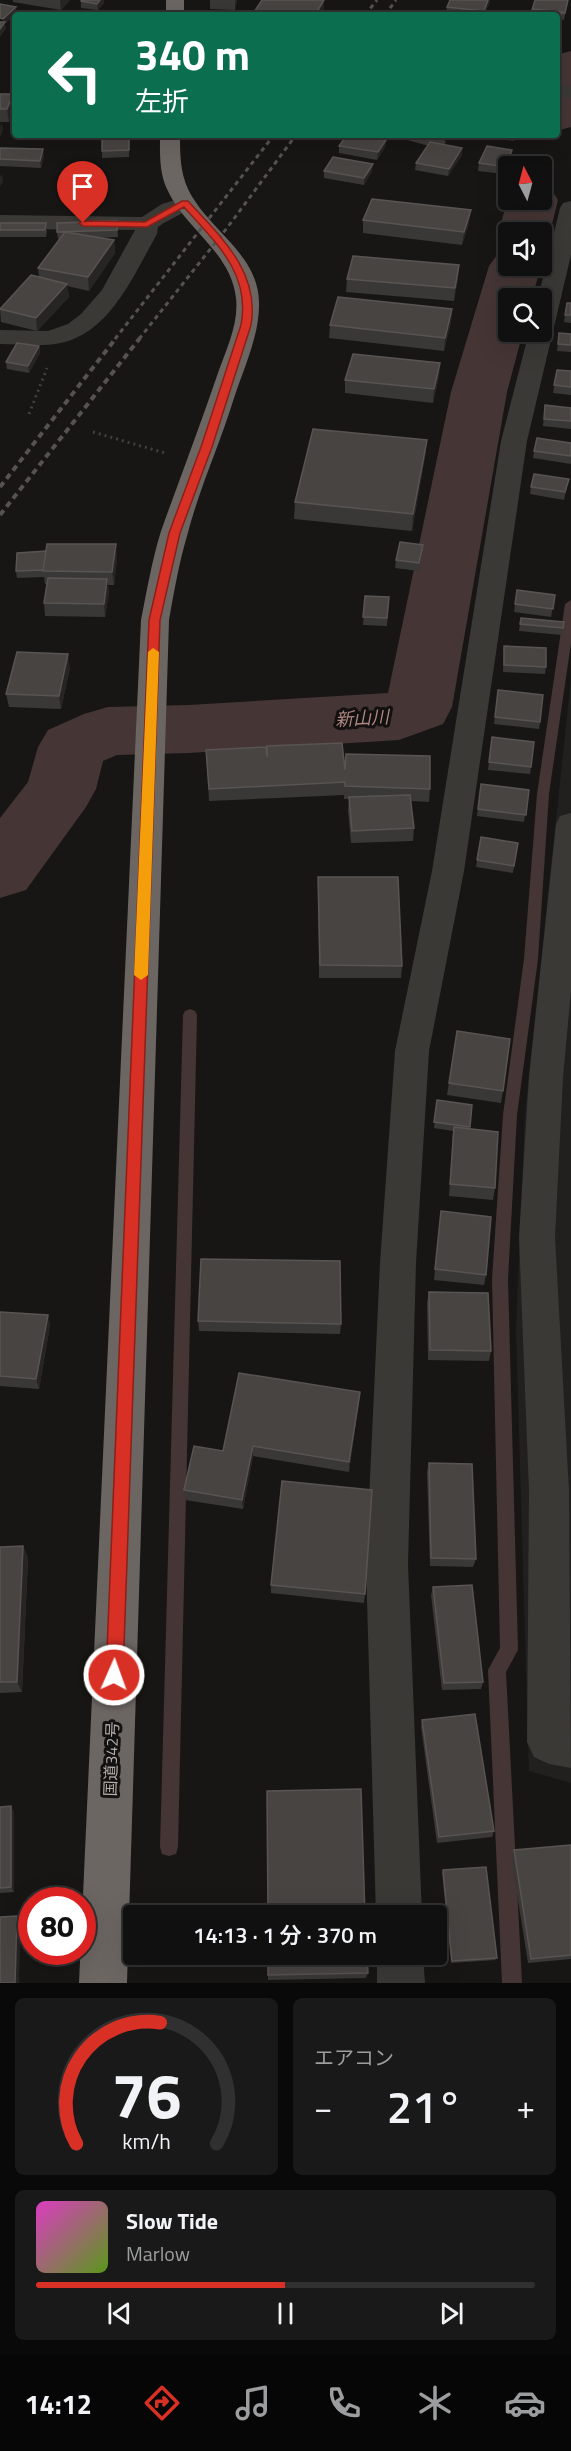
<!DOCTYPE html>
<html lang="ja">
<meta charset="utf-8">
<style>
:root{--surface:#111010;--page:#1a1919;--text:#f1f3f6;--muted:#9c9d9f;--line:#303030;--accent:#d93025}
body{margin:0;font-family:"Titillium Web","Noto Sans JP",sans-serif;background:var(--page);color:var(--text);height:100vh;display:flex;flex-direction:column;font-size:22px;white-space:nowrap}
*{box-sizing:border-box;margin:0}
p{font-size:20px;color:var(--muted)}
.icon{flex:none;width:33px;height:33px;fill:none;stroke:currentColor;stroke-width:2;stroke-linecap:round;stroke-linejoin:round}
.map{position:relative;height:1983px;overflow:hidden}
.side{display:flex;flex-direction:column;gap:15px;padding:15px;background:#090909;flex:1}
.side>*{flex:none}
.hud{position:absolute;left:12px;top:12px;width:548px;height:126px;border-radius:6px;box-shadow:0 6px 24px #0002,0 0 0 2px var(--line);background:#0b6e4f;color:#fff;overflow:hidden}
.needle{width:39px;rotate:354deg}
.tools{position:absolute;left:498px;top:156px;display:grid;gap:12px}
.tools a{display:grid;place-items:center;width:54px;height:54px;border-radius:6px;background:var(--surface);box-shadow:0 6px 24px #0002,0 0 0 2px var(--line);font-size:30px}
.speed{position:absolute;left:18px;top:1887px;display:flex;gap:12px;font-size:30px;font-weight:700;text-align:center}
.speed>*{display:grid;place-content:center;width:78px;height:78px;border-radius:50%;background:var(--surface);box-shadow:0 6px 24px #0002,0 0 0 2px var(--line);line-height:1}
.speed .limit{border:9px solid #d22;background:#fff;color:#111}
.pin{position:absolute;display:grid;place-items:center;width:51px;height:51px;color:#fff;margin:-62px -26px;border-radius:50% 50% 50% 0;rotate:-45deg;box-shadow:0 0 6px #0007}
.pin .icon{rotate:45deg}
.me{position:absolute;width:66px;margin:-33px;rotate:2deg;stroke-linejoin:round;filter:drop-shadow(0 0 4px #0008)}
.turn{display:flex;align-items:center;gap:21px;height:126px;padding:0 24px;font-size:27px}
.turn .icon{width:78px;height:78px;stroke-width:2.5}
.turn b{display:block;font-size:42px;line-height:51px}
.big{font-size:45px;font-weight:600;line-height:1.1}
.side .widget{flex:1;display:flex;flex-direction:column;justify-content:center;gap:9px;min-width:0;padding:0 21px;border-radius:9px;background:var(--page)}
.side .dial{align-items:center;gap:0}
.dial svg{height:156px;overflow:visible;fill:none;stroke:var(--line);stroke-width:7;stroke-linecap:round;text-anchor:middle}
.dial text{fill:var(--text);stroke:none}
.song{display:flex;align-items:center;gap:18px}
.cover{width:72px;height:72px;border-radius:9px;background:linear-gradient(135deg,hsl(310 70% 55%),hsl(90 70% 35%))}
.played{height:6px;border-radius:3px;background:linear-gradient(90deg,var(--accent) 50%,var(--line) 50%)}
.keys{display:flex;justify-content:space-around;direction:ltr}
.heat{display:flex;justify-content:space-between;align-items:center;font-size:33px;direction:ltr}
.side .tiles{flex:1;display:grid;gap:15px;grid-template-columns:1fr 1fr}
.widget:last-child{grid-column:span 2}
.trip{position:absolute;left:123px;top:1905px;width:324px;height:60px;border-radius:6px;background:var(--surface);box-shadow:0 6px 24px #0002,0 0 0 2px var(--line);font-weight:600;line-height:60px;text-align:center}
.tab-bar{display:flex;height:96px;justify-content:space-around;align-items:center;background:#070606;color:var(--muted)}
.tab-bar .icon{width:42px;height:42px}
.tab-bar .current{color:var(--accent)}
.tab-bar b{font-size:27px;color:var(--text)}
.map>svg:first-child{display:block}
</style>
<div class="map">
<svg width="571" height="1983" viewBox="0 0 571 1983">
<rect width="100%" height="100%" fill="#171615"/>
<path fill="#21201e" d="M571 678V1783L529 1771 516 1328 525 1113Z"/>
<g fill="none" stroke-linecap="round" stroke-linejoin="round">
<path fill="#453635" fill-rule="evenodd" d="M571 600V643L549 794 538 959 517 1115 508 1279 518 1650 506 1672 522 1983H502L488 1670 500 1648 492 1279 503 1115 524 959 537 794 565 604Z
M190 1009 195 1011 197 1015 178 1847 176 1854 169 1856 162 1854 160 1847 183 1015 185 1011Z"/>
<path fill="#453635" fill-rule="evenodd" d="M571 51V127L556 131V55Z
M542 187 551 189 558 200 550 232 542 243V232H508V243H506L498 232 508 200H542Z
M508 252V266H541L532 298H508V332H523L507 392 452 707 443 724 399 740 189 753 117 755 103 761 96 789 86 807 26 890 0 898V818L28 782 38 747 48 730 84 714 108 707 189 705 388 693 451 392 489 266 497 255Z"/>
<path stroke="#423f3c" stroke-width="3" stroke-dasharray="2 4" stroke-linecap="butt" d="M29 414 47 368
M93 432 165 453"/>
<path fill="#3b3936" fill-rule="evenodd" d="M556 84 571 86V98L556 96Z
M401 135C414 135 438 130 446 142L443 146 436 148 404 139Z
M185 197 193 198 196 203C190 211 167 220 158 227L157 234C134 274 111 332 61 343 41 347 20 344 0 344V330L48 331 68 324 81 314 102 290 135 230 0 229V215L142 217 162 204Z
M571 201V255L527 441 464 871 429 1051 416 1263 408 1564 422 1916H376L366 1564 380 1263 395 1051 432 871 501 441 529 332H542V298H538L560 208 563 203Z
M571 813V991L563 1077 555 1237 569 1491 571 1768 549 1764 534 1757 527 1742 529 1491 519 1237 529 1077 556 824 560 816Z
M377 1954H423L425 1983H377Z"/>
<path fill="#6c6663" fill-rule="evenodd" d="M166 0H184V15H166Z
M160 135H180C180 153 180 172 188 189 207 229 258 253 259 302 260 334 244 368 234 398 220 444 199 489 187 536 179 563 174 592 169 620L127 1983H79L141 620C147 590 152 560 161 531 180 478 200 426 218 373 226 350 239 324 236 298 231 252 185 229 167 189 159 172 160 153 160 135Z"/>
<path stroke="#565250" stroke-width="3" stroke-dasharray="4.5 4" stroke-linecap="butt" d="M365 15 377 0
M385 15 396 0
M115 339 274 135
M139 339 227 228 296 135"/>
<path stroke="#565250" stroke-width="4" stroke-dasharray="6 4.5" stroke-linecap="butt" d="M0 487 116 338
M0 515 140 338"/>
</g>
<path fill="#3a3836" d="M13 0H70L61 10 13 2Z
M82 0H104V3L98 10 81 8V1Z
M210 0H237L235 10 210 9Z
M450 0H490L489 4 484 15H438L446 13 447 7Z
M568 0 564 20 561 19V24L556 15Z
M0 94H13L14 107 9 122H0Z
M129 135V157L102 158V151Z
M488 135H516L514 141 488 137Z
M386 140 385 147 377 160 339 153V146Z
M0 148 44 156 41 168 0 166Z
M462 148V155L448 176 415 170 416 163Z
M512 157 504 174 478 171 479 163Z
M324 171H372L364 185 324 178Z
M363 220 469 223 462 245 363 233Z
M117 221 118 237 98 238 114 240 115 253 89 291 67 286 69 297 37 331 1 322 0 308 39 277 38 268 60 239H58L57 232Z
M0 223 47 230 46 237H0Z
M458 278 454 301 346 292 347 279Z
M567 303H571V323L564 322Z
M452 309 451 322 444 351 329 338 330 325Z
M559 333 571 334V352L557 351Z
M39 346 40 353 29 373 7 369 6 362Z
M440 363 439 376 433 403 345 393V380Z
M557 370 571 371V395L553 393Z
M545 405 571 408V429L543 426Z
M427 440 425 457 412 531 294 519 295 502Z
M571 443V464L533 458 534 451Z
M531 487H567L564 500 530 494Z
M423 552 419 571 395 568 396 560Z
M117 558 114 585H108L109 592 105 617 45 616 44 603 47 584H45L44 577 17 578 16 571Z
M517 590 555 595 551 617 514 612Z
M365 596 389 597 387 626 363 625Z
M521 618 564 622 562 635 519 631Z
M504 646 546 667 545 674 503 672Z
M70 668 61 709 9 707 6 694Z
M498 690 540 722 539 729 494 724Z
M492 737 531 767 530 774 488 770Z
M206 750 267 757 345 770 430 789 429 802 411 801 414 828 413 841 351 843 348 810 349 799H344V795L209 801Z
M481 784 529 790 524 822 477 816Z
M481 837 518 843 513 873 476 867Z
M318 877 402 966 401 978H319Z
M457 1031 503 1091 501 1103 447 1095Z
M437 1100 472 1105 469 1129 495 1188 493 1200 449 1196 453 1131 434 1128Z
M441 1211 486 1275 484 1285 434 1280Z
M429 1292 491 1351 489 1361 428 1360 427 1303Z
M0 1312 48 1315 50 1326 39 1389 0 1386Z
M198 1321 341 1324 340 1334 199 1331Z
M360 1392 349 1472 253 1456 243 1509 185 1500 184 1490 223 1451Z
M429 1463 476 1559 473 1567 430 1566 427 1472Z
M23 1546 28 1558 22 1692 0 1693V1547Z
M271 1585 365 1594 364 1603 271 1593Z
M433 1587 483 1682 481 1689 442 1690 431 1595Z
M422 1720 494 1831 492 1837 437 1843 421 1727Z
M0 1807 14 1812V1892L0 1893Z
M571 1845V1959L528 1963 511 1856 514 1850Z
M443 1870 497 1958 495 1960 451 1963 442 1873Z
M368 1973 366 1978 268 1980V1975Z"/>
<path fill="#272523" d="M60 0H70L61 10Z
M100 0H104V3L98 10 97 4Z
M235 0H237L235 10Z
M324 0V12L322 15H315Z
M488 0H490L489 4 484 15H483L484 11Z
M16 7 17 14 5 24 6 29 0 37V29L3 24V19Z
M562 12 561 24 556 40V33Z
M13 94 14 107 9 122 7 109Z
M2 123 3 130 0 137V127Z
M386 140 385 147 377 160 378 152Z
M462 148V155L448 176 449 169Z
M43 149 44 156 41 168 40 161Z
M512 150V157L504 174 505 167Z
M373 164 372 171 364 185V178Z
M2 174 3 181 0 187V177Z
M471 210 469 223 462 245 464 232Z
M114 240 115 253 89 291 88 277Z
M459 265 458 278 454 301 455 288Z
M67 284 69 297 37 331 36 318Z
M452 309 451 322 444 351 445 338Z
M39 346 40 353 29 373 28 366Z
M440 363 439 376 433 403 434 389Z
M427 440 425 457 412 531 413 514Z
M116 544 117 558 114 585 112 572Z
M107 579 109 592 105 617 104 604Z
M68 654 70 668 61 709 59 696Z
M48 1315 50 1326 39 1389 36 1379Z
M360 1392 359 1402 349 1472V1462Z
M253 1446V1456L243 1509 242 1500Z
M23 1546 28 1558 22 1692 17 1682Z
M11 1806 14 1812V1892L11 1887Z
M17 1916 21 1921 19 1983H15Z"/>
<path fill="#484442" stroke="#595452" stroke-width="1.5" d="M82 0H100L97 4 81 1Z
M262 0H324L315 15H252Z
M450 0H488L484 11 447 7Z
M535 0H568L565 13 533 9 532 10Z
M0 4 16 7 3 19 0 18Z
M533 9 562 12 556 33V15H531Z
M72 11 107 15H70Z
M439 12 469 15H438Z
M0 22H5L0 29Z
M0 94H13L7 109H0Z
M102 135H129V150L102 151Z
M347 135H357L386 140 378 152 339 146Z
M430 142 462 148 449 169 416 163Z
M487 146 512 150 505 167 479 163Z
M0 148 43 149 40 161 0 159Z
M333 157 373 164 364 178 324 171Z
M372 199 471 210 464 232 363 220Z
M117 221V230L57 232V223Z
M0 223H46L45 230H0Z
M65 232 114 240 88 277 38 268Z
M353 256 459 265 455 288 347 279Z
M31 275 67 284 36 318 0 309Z
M338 297 452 309 445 338 330 325Z
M567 303H571V315H565Z
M559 333 571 334V345L558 344Z
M17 343 39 346 28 366 6 362Z
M353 354 440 363 434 389 345 380Z
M557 370 571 371V387L554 385Z
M545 405 571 408V421L544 419Z
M313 429 427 440 413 514 295 502Z
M537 438 571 443V456L534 451Z
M534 474 569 479 565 492 531 487Z
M400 542 423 545 419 563 396 560Z
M47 544H116L112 572 43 571Z
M46 551 43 570 16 571 17 553Z
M48 578 107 579 104 604 44 603Z
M517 590 555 595 553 609 515 604Z
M365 596 389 597 387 618 363 617Z
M521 618 564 622 563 628 520 624Z
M504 646 546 648V667L504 665Z
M17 652 68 654 59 696 6 694Z
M498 690 543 695 540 722 495 717Z
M492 737 534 742 531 767 489 762Z
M342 743 345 770 346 754 430 756V789L345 786V782L209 789 206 750 266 747 267 757V746Z
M481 784 529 790 526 815 478 809Z
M410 795 414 828 352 831 349 797Z
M481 837 518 843 514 866 477 860Z
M318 877H398L402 966 320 965Z
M457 1031 510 1039 503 1091 449 1083Z
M437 1100 472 1105 470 1127 434 1122Z
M454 1127 498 1132 495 1188 450 1184Z
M441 1211 491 1217 486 1275 435 1269Z
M201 1259 340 1261 341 1324 198 1321Z
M429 1292 488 1293 491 1351 430 1350Z
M0 1312 48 1315 36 1379 0 1376Z
M239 1373 360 1392 349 1462 253 1446 242 1500 184 1490 194 1446 223 1451Z
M429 1463 472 1464 476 1559 431 1558Z
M282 1481 372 1490 365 1594 271 1585Z
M23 1546 17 1682H0V1547Z
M472 1585 483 1682 444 1683 433 1587Z
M475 1714 494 1831 439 1837 422 1720Z
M361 1789 365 1916H268L267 1791Z
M11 1806V1887L0 1888V1807Z
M571 1845V1955L531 1959 514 1850Z
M486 1867 497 1958 452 1961 443 1870Z
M17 1916 15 1983H0V1917Z
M268 1954H367L368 1973 268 1975Z"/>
<path fill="#d93025" stroke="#8d1f18" stroke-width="1.5" d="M182 201H188C221 237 260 272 251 325L212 447 180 533 160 620 123 1675 121 1681 114 1684 108 1681 106 1675 149 620 169 533 201 447 241 325C251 273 215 242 184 207L147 227 83 226 79 223 83 221 145 222Z"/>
<path fill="#f59e0b" d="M153 648 159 652 148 975 141 980 134 975 148 652Z"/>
<g text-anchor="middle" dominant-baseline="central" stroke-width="6" stroke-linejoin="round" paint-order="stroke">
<g font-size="16" fill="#b6aca8" stroke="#121110">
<text transform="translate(111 1759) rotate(-88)">国道342号</text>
</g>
<g font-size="18" font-style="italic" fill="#ae8682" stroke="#121110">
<text transform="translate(362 718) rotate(-3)">新山川</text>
</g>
</g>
</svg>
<div class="tools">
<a><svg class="needle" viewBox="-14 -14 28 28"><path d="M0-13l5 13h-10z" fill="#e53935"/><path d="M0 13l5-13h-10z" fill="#9c9d9f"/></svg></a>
<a><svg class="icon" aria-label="sound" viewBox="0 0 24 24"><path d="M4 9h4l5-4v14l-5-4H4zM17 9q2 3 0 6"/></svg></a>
<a><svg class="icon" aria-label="search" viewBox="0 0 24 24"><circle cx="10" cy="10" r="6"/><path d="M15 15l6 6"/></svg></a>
</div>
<div class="speed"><div class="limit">80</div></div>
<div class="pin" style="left:83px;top:223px;background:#d93025"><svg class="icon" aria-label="arrive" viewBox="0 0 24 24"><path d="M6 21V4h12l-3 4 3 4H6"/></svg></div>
<svg class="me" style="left:114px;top:1675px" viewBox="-20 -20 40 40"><circle r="17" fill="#d93025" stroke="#fff" stroke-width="3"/><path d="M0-11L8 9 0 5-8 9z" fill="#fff"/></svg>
<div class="trip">14:13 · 1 分 · 370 m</div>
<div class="hud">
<div class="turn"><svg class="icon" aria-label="left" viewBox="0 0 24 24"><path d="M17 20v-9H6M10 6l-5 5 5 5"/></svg><div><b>340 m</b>左折</div></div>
</div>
</div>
<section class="side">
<div class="tiles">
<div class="widget dial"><svg viewBox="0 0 100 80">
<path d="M14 69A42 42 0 1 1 86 69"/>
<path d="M14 69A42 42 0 0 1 57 7" stroke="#d93025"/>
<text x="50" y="56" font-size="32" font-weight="700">76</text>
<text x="50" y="72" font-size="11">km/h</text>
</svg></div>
<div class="widget"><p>エアコン</p>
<div class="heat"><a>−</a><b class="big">21°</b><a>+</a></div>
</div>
<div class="widget">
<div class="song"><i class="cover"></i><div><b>Slow Tide</b><p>Marlow</p></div></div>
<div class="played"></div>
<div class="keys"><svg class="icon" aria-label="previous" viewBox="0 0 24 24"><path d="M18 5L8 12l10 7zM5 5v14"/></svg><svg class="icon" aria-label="pause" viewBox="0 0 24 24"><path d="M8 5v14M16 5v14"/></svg><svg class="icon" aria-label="next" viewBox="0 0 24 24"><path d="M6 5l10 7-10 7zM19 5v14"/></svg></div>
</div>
</div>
</section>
<nav class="tab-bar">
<b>14:12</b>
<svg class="icon current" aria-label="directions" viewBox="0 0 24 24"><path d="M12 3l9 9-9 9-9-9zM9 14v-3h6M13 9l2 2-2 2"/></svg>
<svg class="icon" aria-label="music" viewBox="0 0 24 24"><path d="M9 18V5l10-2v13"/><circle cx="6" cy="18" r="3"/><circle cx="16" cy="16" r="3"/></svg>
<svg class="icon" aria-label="phone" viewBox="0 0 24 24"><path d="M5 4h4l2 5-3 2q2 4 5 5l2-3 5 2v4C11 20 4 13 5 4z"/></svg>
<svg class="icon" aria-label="climate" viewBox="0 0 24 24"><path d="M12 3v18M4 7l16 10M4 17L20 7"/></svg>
<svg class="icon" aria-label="car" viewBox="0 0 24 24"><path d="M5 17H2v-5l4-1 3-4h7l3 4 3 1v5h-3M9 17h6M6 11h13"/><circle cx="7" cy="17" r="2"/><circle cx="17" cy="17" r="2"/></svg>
</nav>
